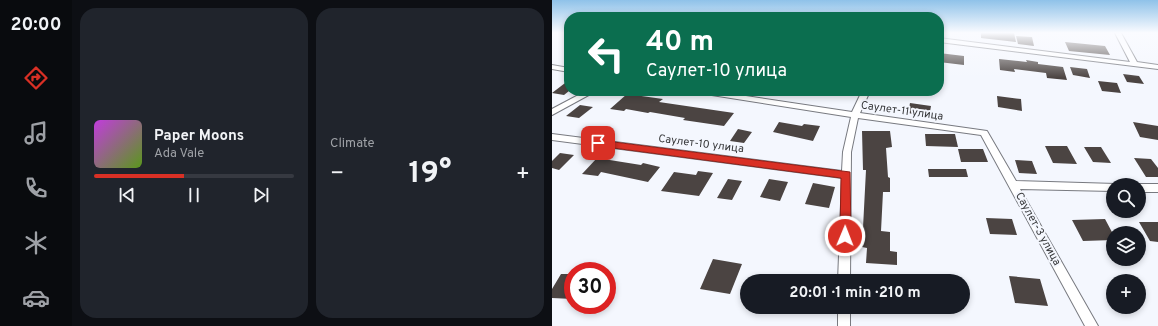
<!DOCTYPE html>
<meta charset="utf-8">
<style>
:root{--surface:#171b24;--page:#20242c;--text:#f1f3f6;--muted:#9ea1a6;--line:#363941;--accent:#d93025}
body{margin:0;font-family:Overpass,sans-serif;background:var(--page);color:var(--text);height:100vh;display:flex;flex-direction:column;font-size:15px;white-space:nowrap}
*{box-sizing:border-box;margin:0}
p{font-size:13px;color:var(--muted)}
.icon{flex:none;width:22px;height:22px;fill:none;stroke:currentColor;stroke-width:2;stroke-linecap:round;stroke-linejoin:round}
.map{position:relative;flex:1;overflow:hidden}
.drawer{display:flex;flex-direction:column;gap:8px;padding:8px;background:#0d0f14;width:480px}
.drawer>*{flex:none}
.hud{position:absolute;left:12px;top:12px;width:380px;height:84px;border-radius:16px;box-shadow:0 2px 6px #0003;background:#0b6e4f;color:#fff;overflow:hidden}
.tools{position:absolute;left:554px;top:178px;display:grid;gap:8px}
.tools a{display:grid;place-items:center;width:40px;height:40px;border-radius:50%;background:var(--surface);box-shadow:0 2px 6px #0003;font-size:20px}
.speed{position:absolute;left:12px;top:262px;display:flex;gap:8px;font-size:20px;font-weight:700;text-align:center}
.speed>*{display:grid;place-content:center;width:52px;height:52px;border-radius:50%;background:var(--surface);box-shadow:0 2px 6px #0003;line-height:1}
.speed .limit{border:6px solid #d22;background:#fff;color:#111}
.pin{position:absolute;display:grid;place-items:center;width:34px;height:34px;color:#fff;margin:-17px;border-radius:8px;box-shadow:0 2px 6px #0006}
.me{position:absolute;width:44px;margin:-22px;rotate:1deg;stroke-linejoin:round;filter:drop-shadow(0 0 3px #0008)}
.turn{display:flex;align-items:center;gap:14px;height:84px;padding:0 16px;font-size:18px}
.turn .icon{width:52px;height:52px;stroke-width:2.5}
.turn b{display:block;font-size:28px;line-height:34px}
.big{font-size:30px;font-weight:700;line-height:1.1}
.drawer .tile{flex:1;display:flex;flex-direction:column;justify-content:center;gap:6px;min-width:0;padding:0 14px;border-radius:16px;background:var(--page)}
.song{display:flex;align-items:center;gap:12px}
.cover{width:48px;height:48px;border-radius:6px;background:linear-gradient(135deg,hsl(290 70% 55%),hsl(90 70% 35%))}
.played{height:4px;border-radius:2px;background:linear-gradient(90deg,var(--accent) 45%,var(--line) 45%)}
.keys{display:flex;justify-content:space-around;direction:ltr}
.heat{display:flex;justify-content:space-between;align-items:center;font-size:22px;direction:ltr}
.drawer .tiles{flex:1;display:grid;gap:8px;grid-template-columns:repeat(2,1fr)}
.trip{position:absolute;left:188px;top:274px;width:230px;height:40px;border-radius:20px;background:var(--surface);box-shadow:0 2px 6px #0003;font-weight:700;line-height:40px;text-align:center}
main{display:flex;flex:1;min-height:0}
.tabs{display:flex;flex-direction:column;width:72px;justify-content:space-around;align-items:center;background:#090b0e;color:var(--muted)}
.tabs .icon{width:28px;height:28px}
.tabs .active{color:var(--accent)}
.tabs b{font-size:18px;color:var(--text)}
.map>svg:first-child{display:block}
</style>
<main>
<nav class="tabs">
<b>20:00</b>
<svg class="icon active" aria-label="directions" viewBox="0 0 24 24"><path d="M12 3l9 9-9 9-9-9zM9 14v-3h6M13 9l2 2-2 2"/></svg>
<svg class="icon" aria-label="music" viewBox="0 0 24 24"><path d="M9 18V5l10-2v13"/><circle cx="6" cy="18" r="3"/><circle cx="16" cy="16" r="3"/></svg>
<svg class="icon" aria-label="phone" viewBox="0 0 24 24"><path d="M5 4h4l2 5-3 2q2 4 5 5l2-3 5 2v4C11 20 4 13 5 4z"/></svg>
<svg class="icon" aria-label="climate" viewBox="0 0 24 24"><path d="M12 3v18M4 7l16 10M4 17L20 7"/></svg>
<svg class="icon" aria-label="car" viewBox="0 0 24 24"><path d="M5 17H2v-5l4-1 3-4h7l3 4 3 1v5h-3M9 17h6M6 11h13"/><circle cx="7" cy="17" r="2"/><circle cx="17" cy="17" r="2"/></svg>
</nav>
<section class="drawer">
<div class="tiles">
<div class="tile">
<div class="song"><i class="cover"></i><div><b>Paper Moons</b><p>Ada Vale</p></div></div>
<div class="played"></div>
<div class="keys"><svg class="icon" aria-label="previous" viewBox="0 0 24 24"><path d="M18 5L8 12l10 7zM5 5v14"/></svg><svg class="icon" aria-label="pause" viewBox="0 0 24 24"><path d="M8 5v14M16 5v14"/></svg><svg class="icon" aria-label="next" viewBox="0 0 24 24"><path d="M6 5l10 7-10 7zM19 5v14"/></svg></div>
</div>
<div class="tile"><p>Climate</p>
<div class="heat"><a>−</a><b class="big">19°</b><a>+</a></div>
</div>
</div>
</section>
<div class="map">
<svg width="606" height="326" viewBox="0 0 606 326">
<rect width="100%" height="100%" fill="#f4f7fe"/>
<path fill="#4b4442" d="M429 33H462L464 42 429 38Z
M464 36 480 37 482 46 466 44Z
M513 42 553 46 558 55 517 51Z
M387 53 412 56V65L387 62Z
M447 59 475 62 474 60 486 62V64L511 67 515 80 495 78 494 73 462 69 463 72 448 70Z
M518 67 535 69 538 78 521 75Z
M571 74 587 76 592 84 575 82Z
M17 80V91L12 95 0 93Z
M546 81 565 83 569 93 550 91Z
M75 94 111 99 107 102 182 113 172 126 131 120 133 118 98 112 96 113 74 109 72 111 58 109Z
M445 96 469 99 470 111 446 107Z
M358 103 379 106 377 117 356 113Z
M28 105 41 107 27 118 14 116Z
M227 122 250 126 252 124 268 126 261 141 221 132Z
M581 122 606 126V140L588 137Z
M186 129 200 132 192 143 178 141Z
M310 131H338L340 147 334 148 336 177 338 178V192H331L329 231 338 232V251L345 252V265L314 263 315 248 310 247 314 170H311Z
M373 134H403L406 147 374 146Z
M493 146H515L525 164 501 163Z
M532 147H549L559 163 541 162Z
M406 149H431L436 162H409Z
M8 153 22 155 7 170 0 168V161Z
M45 158 89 165 91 163 108 167 96 182 49 172 46 176 30 174Z
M582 158 599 159 606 168V177H594Z
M463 160 480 161 485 174 467 173Z
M376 169H414L416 177H377Z
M146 171 161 173 147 196 109 191 122 172 144 175Z
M176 179 190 181 180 200 165 198Z
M217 179 236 182 228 201 208 197Z
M261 183 283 187 277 208 253 204Z
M434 218 460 219 465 235 438 234Z
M553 219 561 234V240L531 241 520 220Z
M587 222H606V242L598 241Z
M161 259 190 264 178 294 148 289Z
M9 274H21V299L0 298V289Z
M457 276 488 279 496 306 463 303Z"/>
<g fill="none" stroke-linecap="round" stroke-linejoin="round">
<defs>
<path id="minor" d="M563 33H569L585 62 606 65V69L387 42V38L578 62Z
M0 65 17 68V72L0 69Z
M34 91H44L0 115V109Z
M143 91H161L300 112 310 91H318L308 113 435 131 464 181 564 184 561 185V191L468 189 546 326H533L429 135 306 118 299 152 298 281H286L290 178 0 140V134L290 171 291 152 299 117 147 93Z
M587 184H606V192H587V185H584Z
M286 307H298V326H286Z"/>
</defs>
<use href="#minor" stroke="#787a80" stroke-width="2"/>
<use href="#minor" fill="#fff" fill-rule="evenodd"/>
</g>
<linearGradient id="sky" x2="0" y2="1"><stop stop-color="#8fc2e9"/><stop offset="0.42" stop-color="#fafbff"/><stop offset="1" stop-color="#fafbff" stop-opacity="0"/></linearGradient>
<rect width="606" height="78" fill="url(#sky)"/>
<path fill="#d93025" stroke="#8d1f18" d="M46 140 298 172 299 236 297 239 293 240 289 239 288 236 289 178 46 146 42 143Z"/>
<g text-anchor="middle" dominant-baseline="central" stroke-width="4" stroke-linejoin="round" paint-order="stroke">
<g font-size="11" fill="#353638" stroke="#f4f7fe">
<text transform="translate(350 111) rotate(8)">Саулет-11 улица</text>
<text transform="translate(149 144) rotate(7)">Саулет-10 улица</text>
<text transform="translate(486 229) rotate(61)">Саулет-3 улица</text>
</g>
</g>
</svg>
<div class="tools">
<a><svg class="icon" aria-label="search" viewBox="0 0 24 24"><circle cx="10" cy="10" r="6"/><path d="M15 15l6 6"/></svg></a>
<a><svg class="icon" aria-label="layers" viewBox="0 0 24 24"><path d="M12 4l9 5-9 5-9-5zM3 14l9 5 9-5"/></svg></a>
<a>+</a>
</div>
<div class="speed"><div class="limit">30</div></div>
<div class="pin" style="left:46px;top:143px;background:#d93025"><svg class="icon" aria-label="arrive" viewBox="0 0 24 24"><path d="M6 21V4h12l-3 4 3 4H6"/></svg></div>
<svg class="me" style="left:293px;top:236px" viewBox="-20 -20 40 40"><circle r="17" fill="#d93025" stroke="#fff" stroke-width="3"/><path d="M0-11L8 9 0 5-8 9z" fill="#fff"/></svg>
<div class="trip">20:01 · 1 min · 210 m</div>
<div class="hud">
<div class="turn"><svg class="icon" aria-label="left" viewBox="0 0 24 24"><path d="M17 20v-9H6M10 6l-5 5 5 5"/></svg><div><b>40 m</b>Саулет-10 улица</div></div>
</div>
</div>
</main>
